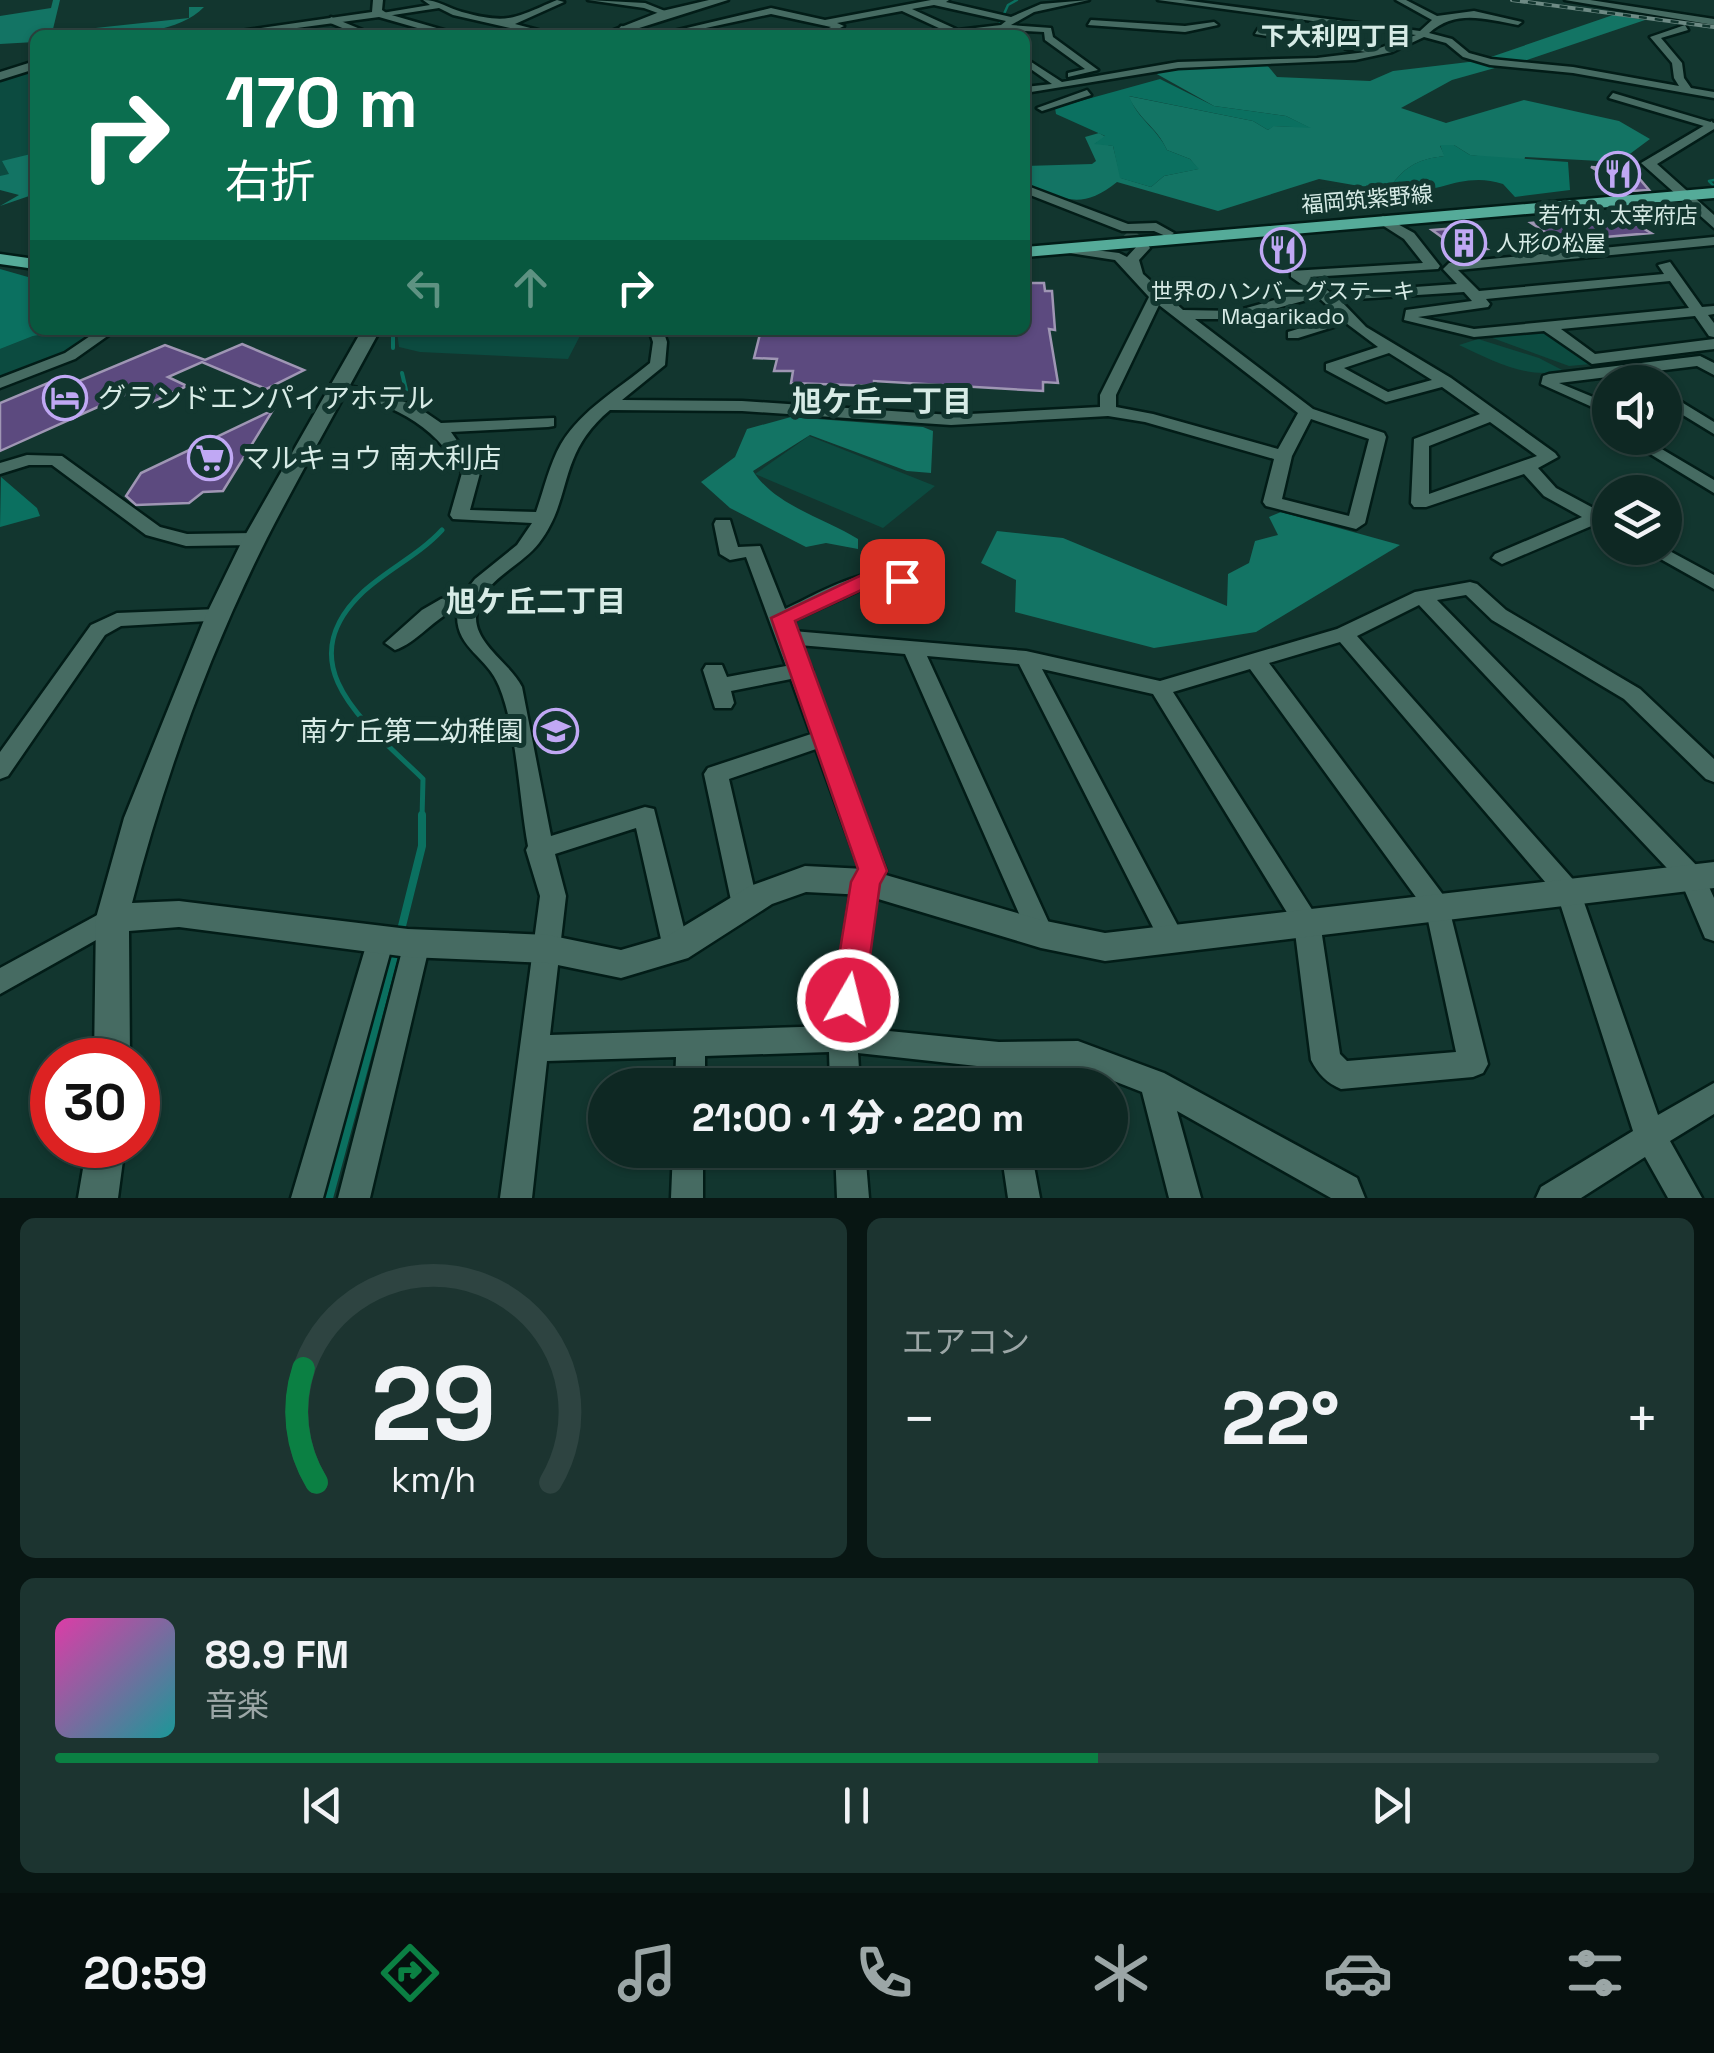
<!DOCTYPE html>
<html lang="ja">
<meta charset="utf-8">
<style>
:root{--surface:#0e2823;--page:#1c3430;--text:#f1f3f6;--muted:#9ba6a6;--line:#2e4441;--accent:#0b8043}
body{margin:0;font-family:"Space Grotesk","Noto Sans JP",sans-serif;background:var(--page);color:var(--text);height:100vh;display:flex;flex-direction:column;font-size:38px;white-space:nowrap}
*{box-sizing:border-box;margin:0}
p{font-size:32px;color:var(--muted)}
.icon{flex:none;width:55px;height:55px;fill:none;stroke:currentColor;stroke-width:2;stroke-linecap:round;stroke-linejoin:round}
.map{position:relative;height:1198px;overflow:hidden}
.sheet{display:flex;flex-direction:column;gap:20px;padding:20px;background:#081613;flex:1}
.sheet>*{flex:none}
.guide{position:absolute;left:30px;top:30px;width:1000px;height:305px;border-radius:15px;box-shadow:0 2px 8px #0004,0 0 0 2px var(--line);background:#0b6e4f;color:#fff;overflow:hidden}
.controls{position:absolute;left:1592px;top:365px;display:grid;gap:20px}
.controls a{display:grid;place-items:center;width:90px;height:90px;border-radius:50%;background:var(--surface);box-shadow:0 2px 8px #0004,0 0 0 2px var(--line);font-size:50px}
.speed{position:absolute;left:30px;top:1038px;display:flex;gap:20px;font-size:50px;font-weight:700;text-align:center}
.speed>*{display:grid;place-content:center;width:130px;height:130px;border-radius:50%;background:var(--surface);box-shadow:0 2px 8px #0004,0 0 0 2px var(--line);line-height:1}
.speed .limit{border:15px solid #d22;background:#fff;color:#111}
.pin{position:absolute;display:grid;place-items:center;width:85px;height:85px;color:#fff;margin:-42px;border-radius:20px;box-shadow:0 5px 15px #0006}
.me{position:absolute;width:110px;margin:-55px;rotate:8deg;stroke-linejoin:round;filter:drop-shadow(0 0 8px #0008)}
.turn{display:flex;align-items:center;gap:35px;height:210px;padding:0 30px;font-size:45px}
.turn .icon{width:130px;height:130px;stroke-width:2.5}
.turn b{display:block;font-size:70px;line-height:85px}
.lanes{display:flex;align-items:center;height:95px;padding:0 30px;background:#0003;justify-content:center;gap:50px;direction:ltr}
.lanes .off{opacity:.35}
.big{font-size:75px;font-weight:800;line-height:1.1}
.sheet .card{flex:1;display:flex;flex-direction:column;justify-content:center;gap:15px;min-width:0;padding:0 35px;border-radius:15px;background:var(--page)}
.sheet .dial{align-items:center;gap:0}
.dial svg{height:260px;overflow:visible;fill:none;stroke:var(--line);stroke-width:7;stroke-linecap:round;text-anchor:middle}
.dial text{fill:var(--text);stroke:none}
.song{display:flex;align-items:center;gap:30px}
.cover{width:120px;height:120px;border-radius:15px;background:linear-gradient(135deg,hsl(320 70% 55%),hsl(180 70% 35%))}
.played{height:10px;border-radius:5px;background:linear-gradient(90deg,var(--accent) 65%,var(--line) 65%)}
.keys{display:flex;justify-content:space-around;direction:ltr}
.heat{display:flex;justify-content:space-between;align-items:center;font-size:55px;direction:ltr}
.sheet .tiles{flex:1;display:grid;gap:20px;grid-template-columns:1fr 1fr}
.card:last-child{grid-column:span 2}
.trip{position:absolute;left:588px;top:1068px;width:540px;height:100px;border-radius:50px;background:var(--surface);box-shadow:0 2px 8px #0004,0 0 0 2px var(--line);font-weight:800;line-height:100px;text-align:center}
.tabs{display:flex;height:160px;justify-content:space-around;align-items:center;background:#06100e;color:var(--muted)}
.tabs .icon{width:70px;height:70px}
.tabs .on{color:var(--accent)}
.tabs b{font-size:45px;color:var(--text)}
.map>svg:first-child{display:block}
</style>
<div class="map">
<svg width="1714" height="1198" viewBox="0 0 1714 1198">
<rect width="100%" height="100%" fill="#12362f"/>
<path fill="#0c4b40" d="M35 69V188L0 187V81Z
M75 330H99L59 356 0 380V349L33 336Z
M583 330 568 359 420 352 399 347 397 332Z
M1539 330 1547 332 1591 364 1569 366 1487 336Z
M1478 339 1539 358 1564 371C1525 379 1494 361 1459 345Z
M809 436 935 486 883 528 755 474Z"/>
<path fill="#137464" d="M53 0H60L53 29 58 32 189 18V7H204C169 43 82 35 35 35V42L0 44V16L51 8Z
M1613 15 1645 20 1515 64 1488 58Z
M1477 61 1502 66 1452 80 1401 108 1446 123 1524 100 1619 121 1650 139 1619 162 1525 157 1524 162 1470 155 1454 145 1440 146 1445 156C1417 159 1402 168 1388 191L1319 179 1218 211 1117 182C1081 211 1064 199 1025 184V166L1092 164 1096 161 1085 137 1099 133 1106 137 1096 143 1113 146 1121 178 1151 187 1164 176 1198 169 1190 159 1167 150C1156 126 1141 122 1128 96L1253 121 1268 130 1273 126 1308 127 1286 116 1214 106 1155 73 1185 66 1267 65 1277 77 1370 81 1393 71Z
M35 153V194L0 206 19 195 0 190V176L9 174 2 161Z
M791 417 923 427 933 431 931 473 907 471 810 435 753 471C775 506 825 518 858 539V549L826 543 806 547 730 508 701 482 735 457 747 429Z
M1281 512 1400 545 1256 632 1154 648 1015 612 1016 580 981 563 997 531 1063 538 1227 606 1228 574 1249 563 1255 541 1278 535 1269 517Z"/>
<path fill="#0b7060" d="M1160 79 1214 106 1286 116 1311 128 1274 126 1268 130 1253 121 1129 96C1138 120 1157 128 1167 150L1190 159 1199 169 1164 176 1151 187 1120 178 1113 146 1094 144 1105 136 1056 114 1055 108Z
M1440 145H1454L1470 155 1568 162 1570 190 1515 197 1503 184C1458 169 1427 202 1388 191 1402 168 1417 159 1444 156Z
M0 269 35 279V330H75L33 336 0 349Z
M1 477 37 508 40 516 0 527Z"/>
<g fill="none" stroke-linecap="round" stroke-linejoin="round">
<path stroke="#0b7060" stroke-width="2.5" d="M986 27 999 25 1008 5 1017 0
M929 35 950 31
M1714 180 1709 181 1714 186"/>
<path stroke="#0b7060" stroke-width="4" d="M393 330V348
M402 373 406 390"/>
<path stroke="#0b7060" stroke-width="5" d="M422 818 423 779C369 726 285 666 363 592 388 569 419 555 442 530"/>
<path stroke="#0b7060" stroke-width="8" d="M400 934 422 846V815
M329 1198 396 950"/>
</g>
<path fill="#5c4a7f" stroke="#9f96b4" stroke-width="2.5" d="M1591 167 1632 170 1649 190 1631 191Z
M1562 220 1568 224 1629 220 1651 233 1559 241 1531 223Z
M1458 228 1487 249 1461 251 1432 230Z
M1025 283H1044L1045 291H1052L1055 330 1049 329 1058 383 1043 382V391L874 381V386L791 383 793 371H774L777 359 754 358 761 330H1025Z
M242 344 304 370 266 389 202 362 168 377 187 386 150 403 129 393 0 451V403L55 380 70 385 165 345 205 360Z
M273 410 223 491 203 492 189 503 136 505 126 496 141 473Z"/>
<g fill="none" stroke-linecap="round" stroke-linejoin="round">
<path stroke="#30514a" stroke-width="12" stroke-dasharray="12 6" stroke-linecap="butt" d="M1128 232 1143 248"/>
<defs>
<path id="minor" d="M423 0C438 0 448 8 462 12 509 25 514 18 557 0L564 2 515 24 557 35H541L453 15 439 8 380 17 376 14 430 5Z
M588 0 645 3 670 13 666 16 644 8Z
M931 0H949L946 2 1011 17 1041 4 1089 0 1034 12 1011 25 1051 28 1053 37 1098 70 1068 77V73L1085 69 1045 40 1044 32 1004 30 954 35 902 11 837 23 844 26 826 35H814L831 27 771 14 673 35H657L771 8 825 20ZM934 5 1006 21 1001 25 958 30 912 9Z
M1158 0H1183L1420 31 1432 20 1396 0H1406L1437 16 1474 11 1522 22 1518 25C1485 19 1456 9 1429 33L1452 39 1469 53 1491 59 1573 67 1679 86 1674 78 1672 63 1650 37 1685 25 1688 30 1661 38 1682 63 1684 78 1691 88 1714 92V98L1573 73 1490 65 1463 57 1446 43 1424 37 1392 52 1355 60 1178 68 1025 93V87L1052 84 1025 65V58L1062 82 1178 62 1317 58 1366 52 1255 34 1258 29 1374 50 1416 35Z
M331 17 370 33 371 35H359L328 22Z
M1091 20 1185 26 1214 22 1218 25 1185 32 1088 25Z
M621 26 652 32 656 35 618 31Z
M314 32 320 33 321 35H310Z
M1087 90 1091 95 1042 111 1037 108Z
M1613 93 1714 123V129L1609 98Z
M1025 185 1128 224 1156 223 1174 233 1168 237 1154 231H1122L1025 193Z
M1383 216 1414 233 1440 266 1438 269 1310 277 1331 293 1457 284 1443 269 1449 263 1714 237V245L1458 270 1479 291 1664 274 1658 265 1670 262 1702 307 1714 306V314L1708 315 1714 323V337L1709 336 1695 316 1561 329 1595 354 1714 339V349L1592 364 1544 331 1474 337 1404 320 1406 310 1472 301 1464 292 1340 300 1366 327 1451 378 1555 453 1558 457 1538 468 1556 488 1610 517V530L1596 524 1502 564 1492 558 1495 554 1582 517 1544 496 1524 474 1426 507H1414L1411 503 1414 439 1480 414 1442 387 1386 402 1326 370V364L1378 347 1346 323 1298 338H1288V332L1339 316 1318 297 1237 319H1195L1313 409 1384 433 1386 437 1365 523 1356 529 1266 506 1263 502 1274 459 1145 422 1108 416 951 425 742 411 610 410C556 455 574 497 539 543 520 568 477 582 476 618 476 645 511 664 522 687L551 836 645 807 654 809 689 948 685 956 676 959 667 956 663 948 636 828 555 854 566 896 550 1035 831 1026 852 882 860 870 816 749 729 779 758 905 754 913 745 916 736 913 732 905 704 774 708 768 811 734 791 679 731 691 734 703 731 708H715L703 670 706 665H722L727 677 786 666 746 557 730 560 720 554 714 524 716 520H730L738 547 760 546 785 609C816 595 882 554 912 581L902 587 873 584 790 622 793 631 1026 651 1160 681 1337 629 1415 592 1470 582 1477 584 1506 610 1640 689 1714 759V782L1706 779 1624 699 1492 620 1466 595 1437 600 1702 871 1714 898V941L1705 938 1682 884 1419 605 1357 636 1578 885 1658 1115 1714 1083V1114L1670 1141 1702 1198H1668L1645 1157 1581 1198H1536L1541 1187 1633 1131 1558 897 1340 642 1269 663 1447 900 1488 1064 1483 1073 1473 1077 1341 1089C1327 1083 1318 1074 1311 1060L1294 924 1153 694 1042 669 1186 941 1182 949 1173 952 1164 949 1019 664 927 656 1054 934 1050 942 1041 945 1032 942 1028 934 905 654 799 645 812 670 810 673 886 871 877 884 859 1028 999 1042 1078 1041 1164 1073 1357 1178 1365 1198H1331L1177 1111 1201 1198H1169L1142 1092 1078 1067 1016 1068 1019 1085H989L986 1067 858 1053 860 1085H830L829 1052 705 1056V1085H675L676 1057 547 1061 532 1198H500L540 896 526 850 528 846C519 798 517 729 499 686 487 655 451 647 458 607 435 618 416 643 395 650L385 643 422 610 441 599 464 593 475 579 517 545 532 523 453 519 450 515 462 473C433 421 388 403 332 389V383L385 393 422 410 441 423 554 418V426L548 427 451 432 480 473 470 510 536 512C544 490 549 465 561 444 582 409 619 389 650 363L653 342 649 330H663L667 342 665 365 622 400 742 401 951 415 1100 407V395L1149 297 1115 260 1063 252V246L1119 253 1127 257 1138 245H1148L1150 248 1139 260 1143 274 1183 310 1236 311 1310 290 1291 277V271L1423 263 1404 239 1379 223 1377 220ZM1670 281 1689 308 1474 329 1418 317 1488 307 1490 304 1486 299ZM1159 305 1298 413 1278 449 1153 414 1116 407V395ZM1389 353 1432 380 1388 392 1344 368ZM1311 419 1369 439 1349 516 1282 499 1292 456ZM1490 422 1537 456 1429 494V446ZM1250 669 1426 911 1456 1052 1347 1061 1340 1054 1320 922 1173 692Z
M99 330H116L75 359 0 388V378L65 353Z
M1700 356 1714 363V375L1697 366 1559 383 1610 404V415L1541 384 1543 376 1549 374Z
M1665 392 1714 422V434L1665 404Z
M1624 438H1643L1714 480V493Z
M27 455 62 456 160 527 187 534 255 533 264 539 255 545 186 546 146 535 52 465H29L0 474V463Z
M1641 548H1664L1714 575V589Z
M219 609 229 615 226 620 121 626 105 635 8 776 0 779V752L91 625 117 613Z
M112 907 121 910 125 918 121 926 0 994V968Z
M381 928 390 931 394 939 323 1198H291L368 939 372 931Z
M417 932 426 935 430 943 370 1198H338L404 943 408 935Z
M673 1150H703V1198H671Z
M835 1150H865L869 1198H837Z
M1001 1150H1031L1040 1198H1008Z"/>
<path id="tertiary" d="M373 0H383L382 10 388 14 461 35H442L379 17 244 35H212L372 12Z
M709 0H728L617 35H601L662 11Z
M1565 0H1590L1714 19V25Z
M35 61V69L0 80V72Z
M1712 121 1714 129 1657 164 1714 215V228L1641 163Z
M362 330H380C343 399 303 468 267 538 209 653 164 779 132 903L179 901 408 929 548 935 621 950 666 937 750 886 805 866 865 869 1041 920 1105 933 1714 862V888L1105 961 1041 948 865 895 806 892 772 904 688 958 621 978 548 963 408 957 179 927 129 931 130 1060H94L96 918 124 818 206 615 243 539Z
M87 1145H125L118 1198H78Z"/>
<path id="primary" d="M1714 188V198L1025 257V247Z
M0 254 35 259V269L0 264Z"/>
</defs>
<use href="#minor" stroke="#021c17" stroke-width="5"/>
<use href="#tertiary" stroke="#021c17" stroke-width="5"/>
<use href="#primary" stroke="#021c17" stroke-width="5"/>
<use href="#minor" fill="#466b62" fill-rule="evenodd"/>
<use href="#tertiary" fill="#466b62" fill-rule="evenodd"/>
<use href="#primary" fill="#55ab99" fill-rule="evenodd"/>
<defs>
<path id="rail" d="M1512 0 1714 27"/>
</defs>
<use href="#rail" stroke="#6d8a84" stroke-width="4"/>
<use href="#rail" stroke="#12362f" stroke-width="2.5" stroke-dasharray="8" stroke-linecap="butt"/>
</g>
<path fill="#e11d48" stroke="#92132f" stroke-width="2.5" d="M870 571 902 574 913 581 902 588 872 585 795 621 887 871 880 884 864 1000 859 1010 848 1014 837 1010 832 1000 851 882 858 869 771 618Z"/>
<defs>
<symbol id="restaurant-ring" viewBox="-11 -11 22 22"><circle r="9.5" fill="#12362f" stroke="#c0a8f4" stroke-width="1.5"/><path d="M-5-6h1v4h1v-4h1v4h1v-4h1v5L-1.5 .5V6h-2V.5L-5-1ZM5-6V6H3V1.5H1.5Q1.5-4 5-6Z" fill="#c0a8f4"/></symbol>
<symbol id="building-ring" viewBox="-11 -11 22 22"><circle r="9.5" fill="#12362f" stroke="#c0a8f4" stroke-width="1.5"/><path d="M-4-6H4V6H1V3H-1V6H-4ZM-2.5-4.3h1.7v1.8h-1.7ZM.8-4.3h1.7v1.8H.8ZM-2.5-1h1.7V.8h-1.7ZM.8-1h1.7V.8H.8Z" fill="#c0a8f4"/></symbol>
<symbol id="hotel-ring" viewBox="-11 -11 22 22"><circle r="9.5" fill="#12362f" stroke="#c0a8f4" stroke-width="1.5"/><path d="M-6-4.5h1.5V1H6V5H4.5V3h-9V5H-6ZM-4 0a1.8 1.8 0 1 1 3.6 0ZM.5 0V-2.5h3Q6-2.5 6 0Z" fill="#c0a8f4"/></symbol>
<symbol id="supermarket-ring" viewBox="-11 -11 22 22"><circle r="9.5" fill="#12362f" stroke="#c0a8f4" stroke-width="1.5"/><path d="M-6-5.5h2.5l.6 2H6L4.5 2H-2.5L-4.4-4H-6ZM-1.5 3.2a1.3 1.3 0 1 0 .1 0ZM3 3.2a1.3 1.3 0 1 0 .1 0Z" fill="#c0a8f4"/></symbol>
<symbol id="school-ring" viewBox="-11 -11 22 22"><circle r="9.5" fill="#12362f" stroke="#c0a8f4" stroke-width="1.5"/><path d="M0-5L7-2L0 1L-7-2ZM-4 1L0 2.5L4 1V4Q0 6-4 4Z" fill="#c0a8f4"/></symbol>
</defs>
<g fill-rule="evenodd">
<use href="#restaurant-ring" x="1593" y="149" width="50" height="50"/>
<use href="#building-ring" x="1439" y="218" width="50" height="50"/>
<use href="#restaurant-ring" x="1258" y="225" width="50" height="50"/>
<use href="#hotel-ring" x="40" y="373" width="50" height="50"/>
<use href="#supermarket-ring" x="185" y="433" width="50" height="50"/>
<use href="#school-ring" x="531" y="706" width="50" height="50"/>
</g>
<g text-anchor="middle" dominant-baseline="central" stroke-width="10" stroke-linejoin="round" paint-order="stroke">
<g font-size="22" fill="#d7ebe6" stroke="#12362f">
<text transform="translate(1367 199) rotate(-5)">福岡筑紫野線</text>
</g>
<g font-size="22" fill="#d7ebe6" stroke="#12362f">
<text x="1618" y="215">若竹丸 太宰府店</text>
<text x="1496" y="243" text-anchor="start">人形の松屋</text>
<text x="1283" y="291">世界のハンバーグステーキ<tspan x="1283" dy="25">Magarikado</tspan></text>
</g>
<g font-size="25" font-weight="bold" fill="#d7ebe6" stroke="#12362f">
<text x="1336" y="36">下大利四丁目</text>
</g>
<g font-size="28" fill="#d7ebe6" stroke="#12362f" text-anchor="start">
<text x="98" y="398">グランドエンパイアホテル</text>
<text x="242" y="458">マルキョウ 南大利店</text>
<text x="524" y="731" text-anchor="end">南ケ丘第二幼稚園</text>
</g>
<g font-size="30" font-weight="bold" fill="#d7ebe6" stroke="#12362f">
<text x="882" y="401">旭ケ丘一丁目</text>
<text x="536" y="601">旭ケ丘二丁目</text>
</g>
</g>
</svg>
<div class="controls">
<a><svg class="icon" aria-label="sound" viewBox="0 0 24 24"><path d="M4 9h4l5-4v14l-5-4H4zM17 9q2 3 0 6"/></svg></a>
<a><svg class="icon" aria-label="layers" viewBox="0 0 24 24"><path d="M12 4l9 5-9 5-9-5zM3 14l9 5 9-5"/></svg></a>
</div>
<div class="speed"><div class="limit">30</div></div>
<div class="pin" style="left:902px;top:581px;background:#d93025"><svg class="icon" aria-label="arrive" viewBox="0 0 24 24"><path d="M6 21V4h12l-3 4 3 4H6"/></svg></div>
<svg class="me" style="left:848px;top:1000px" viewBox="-20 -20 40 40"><circle r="17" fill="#e11d48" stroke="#fff" stroke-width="3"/><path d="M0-11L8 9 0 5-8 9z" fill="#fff"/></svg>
<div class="trip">21:00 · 1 分 · 220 m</div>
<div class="guide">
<div class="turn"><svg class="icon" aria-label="right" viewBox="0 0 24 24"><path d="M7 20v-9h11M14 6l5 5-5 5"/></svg><div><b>170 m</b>右折</div></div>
<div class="lanes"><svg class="icon off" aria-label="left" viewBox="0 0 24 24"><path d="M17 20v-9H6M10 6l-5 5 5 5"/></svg><svg class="icon off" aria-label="ahead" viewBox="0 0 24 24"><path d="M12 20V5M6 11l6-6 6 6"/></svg><svg class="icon" aria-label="right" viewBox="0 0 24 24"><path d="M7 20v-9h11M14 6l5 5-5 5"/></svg></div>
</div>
</div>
<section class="sheet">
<div class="tiles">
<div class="card dial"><svg viewBox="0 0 100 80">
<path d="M14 69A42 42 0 1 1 86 69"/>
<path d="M14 69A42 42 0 0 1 10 34" stroke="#0b8043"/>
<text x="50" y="56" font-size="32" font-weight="700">29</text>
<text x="50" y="72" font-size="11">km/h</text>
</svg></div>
<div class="card"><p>エアコン</p>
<div class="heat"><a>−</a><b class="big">22°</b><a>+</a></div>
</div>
<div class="card">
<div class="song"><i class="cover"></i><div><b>89.9 FM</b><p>音楽</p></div></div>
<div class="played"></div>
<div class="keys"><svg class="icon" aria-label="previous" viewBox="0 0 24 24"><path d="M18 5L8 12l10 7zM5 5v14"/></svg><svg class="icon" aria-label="pause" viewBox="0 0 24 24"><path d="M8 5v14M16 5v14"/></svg><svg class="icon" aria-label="next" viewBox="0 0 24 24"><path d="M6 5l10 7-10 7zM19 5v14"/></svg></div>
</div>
</div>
</section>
<nav class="tabs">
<b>20:59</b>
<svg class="icon on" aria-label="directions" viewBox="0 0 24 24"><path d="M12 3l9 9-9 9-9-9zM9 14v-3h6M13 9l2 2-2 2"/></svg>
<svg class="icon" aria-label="music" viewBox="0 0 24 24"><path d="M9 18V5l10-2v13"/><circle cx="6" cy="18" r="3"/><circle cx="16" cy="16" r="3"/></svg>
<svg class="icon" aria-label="phone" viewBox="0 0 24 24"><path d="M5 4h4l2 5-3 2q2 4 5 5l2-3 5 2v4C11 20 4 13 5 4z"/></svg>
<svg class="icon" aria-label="climate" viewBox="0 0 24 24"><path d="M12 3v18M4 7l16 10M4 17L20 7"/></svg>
<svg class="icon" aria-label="car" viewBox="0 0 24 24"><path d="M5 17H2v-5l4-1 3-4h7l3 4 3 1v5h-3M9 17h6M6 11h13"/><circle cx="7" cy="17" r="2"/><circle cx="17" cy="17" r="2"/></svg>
<svg class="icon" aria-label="filters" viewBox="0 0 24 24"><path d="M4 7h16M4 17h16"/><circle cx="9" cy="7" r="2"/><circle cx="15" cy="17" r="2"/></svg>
</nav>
